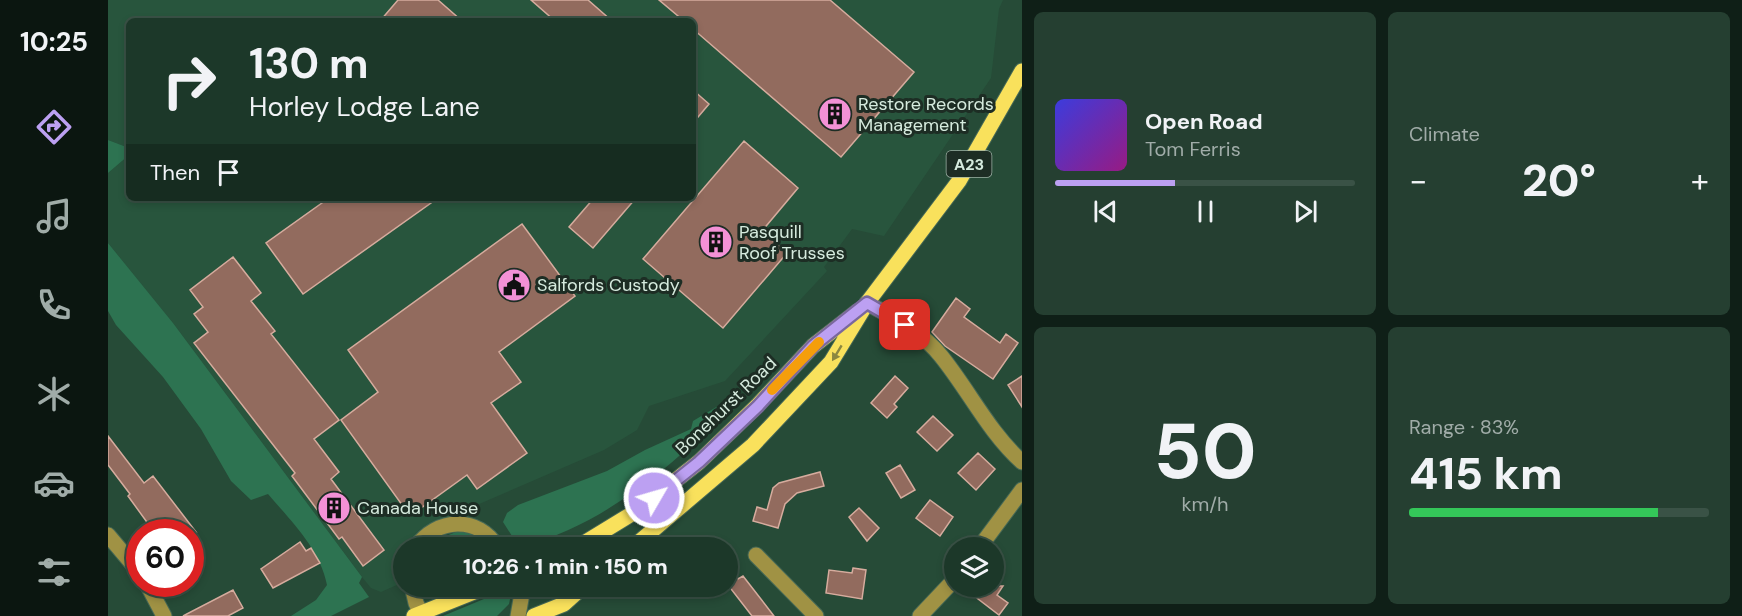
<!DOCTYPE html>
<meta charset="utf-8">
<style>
:root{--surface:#1c3829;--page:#253f31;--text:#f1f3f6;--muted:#a0aca8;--line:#3a5246;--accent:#bca0f2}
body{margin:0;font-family:"DM Sans",sans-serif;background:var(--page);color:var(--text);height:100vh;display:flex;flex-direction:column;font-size:22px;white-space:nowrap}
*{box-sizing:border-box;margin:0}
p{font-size:20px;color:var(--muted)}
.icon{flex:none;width:33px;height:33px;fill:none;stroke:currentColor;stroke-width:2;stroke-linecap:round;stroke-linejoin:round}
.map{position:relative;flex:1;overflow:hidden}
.sheet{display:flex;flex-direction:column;gap:12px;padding:12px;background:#0f1f17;width:720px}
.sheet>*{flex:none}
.hud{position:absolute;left:18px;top:18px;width:570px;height:183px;border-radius:9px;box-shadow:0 3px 9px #0003,0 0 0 2px var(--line);background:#1c3829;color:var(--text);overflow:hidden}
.tools{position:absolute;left:836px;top:537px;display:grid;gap:12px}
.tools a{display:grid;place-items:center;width:60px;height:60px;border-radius:50%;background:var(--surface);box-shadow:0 3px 9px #0003,0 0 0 2px var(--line);font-size:30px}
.speed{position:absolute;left:18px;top:519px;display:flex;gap:12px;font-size:30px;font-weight:700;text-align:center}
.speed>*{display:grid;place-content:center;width:78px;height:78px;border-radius:50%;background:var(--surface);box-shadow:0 3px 9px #0003,0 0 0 2px var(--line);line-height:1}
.speed .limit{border:9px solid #d22;background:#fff;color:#111}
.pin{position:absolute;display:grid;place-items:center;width:51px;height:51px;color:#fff;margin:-26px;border-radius:12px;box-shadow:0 3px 9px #0006}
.me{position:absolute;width:66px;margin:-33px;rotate:52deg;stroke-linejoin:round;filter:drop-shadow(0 0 4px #0008)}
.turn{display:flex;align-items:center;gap:21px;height:126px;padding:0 24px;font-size:27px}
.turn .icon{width:78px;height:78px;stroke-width:2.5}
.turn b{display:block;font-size:42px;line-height:51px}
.then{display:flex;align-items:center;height:57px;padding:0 24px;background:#0003;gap:12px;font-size:22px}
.big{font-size:45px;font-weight:800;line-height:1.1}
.sheet .tile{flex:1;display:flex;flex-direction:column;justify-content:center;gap:9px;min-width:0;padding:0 21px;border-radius:9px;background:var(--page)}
.sheet .dial{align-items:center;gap:0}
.dial b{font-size:78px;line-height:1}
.song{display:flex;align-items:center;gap:18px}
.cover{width:72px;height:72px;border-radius:9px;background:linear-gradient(135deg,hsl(240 70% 55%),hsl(310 70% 35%))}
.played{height:6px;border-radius:3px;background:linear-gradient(90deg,var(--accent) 40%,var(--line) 40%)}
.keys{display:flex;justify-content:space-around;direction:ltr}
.heat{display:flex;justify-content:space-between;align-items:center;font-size:33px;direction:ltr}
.charge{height:9px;border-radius:4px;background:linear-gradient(90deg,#34c759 83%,var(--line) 0)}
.sheet .tiles{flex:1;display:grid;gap:12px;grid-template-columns:repeat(2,1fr)}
.trip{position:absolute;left:285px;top:537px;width:345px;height:60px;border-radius:30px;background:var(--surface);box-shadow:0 3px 9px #0003,0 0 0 2px var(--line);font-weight:800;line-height:60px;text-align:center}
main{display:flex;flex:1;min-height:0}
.dock{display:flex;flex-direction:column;width:108px;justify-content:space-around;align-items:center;background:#0b1610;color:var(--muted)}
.dock .icon{width:42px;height:42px}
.dock .active{color:var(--accent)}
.dock b{font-size:27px;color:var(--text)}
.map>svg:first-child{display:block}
</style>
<main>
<nav class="dock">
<b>10:25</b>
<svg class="icon active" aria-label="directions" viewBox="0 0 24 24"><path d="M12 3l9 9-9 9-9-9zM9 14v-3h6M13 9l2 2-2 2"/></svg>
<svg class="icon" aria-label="music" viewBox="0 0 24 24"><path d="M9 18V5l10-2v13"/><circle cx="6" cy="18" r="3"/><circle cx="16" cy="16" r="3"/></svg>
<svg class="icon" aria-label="phone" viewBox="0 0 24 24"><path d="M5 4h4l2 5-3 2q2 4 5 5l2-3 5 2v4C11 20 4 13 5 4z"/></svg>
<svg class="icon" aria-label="climate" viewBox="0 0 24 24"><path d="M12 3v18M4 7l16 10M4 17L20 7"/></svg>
<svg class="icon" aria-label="car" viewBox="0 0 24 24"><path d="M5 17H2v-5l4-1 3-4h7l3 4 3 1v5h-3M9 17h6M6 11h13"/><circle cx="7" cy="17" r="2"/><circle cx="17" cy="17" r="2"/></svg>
<svg class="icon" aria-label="filters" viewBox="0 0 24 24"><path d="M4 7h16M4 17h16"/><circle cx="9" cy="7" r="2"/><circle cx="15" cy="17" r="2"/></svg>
</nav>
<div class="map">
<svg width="914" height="616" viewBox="0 0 914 616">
<rect width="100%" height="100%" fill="#264b37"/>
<path fill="#28553d" d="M0 0H895L891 9 883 78 776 236 744 229 716 267 719 271 617 381 541 406 529 430 496 450 311 530 296 548 291 584 273 592 263 588 254 577 65 323 0 243V173L21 155V198H585V21H21V148L0 140Z"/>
<path fill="#2d7351" d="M0 140 21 148V155L0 173Z
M0 243 65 323 254 577 251 583 261 597 223 616H183L208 600 219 585C212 549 183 521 160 494L143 500 123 481 93 429 55 377 8 325 0 311Z
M615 403 621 409C568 463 493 527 417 545L404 536 395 522 399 513 410 505 499 471 537 450 583 429 585 421Z
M353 530 372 537 380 547 319 548 328 540Z
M400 589 403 594 401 604 389 616H335Z"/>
<path fill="#926b5e" stroke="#d6ac9e" stroke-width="1.5" d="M290 0H330L354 21H272Z
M423 0H480L504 21H447Z
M551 0H722L806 72 733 157 585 29V21H576Z
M585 90 601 104 585 123Z
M636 141 690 188 654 231 679 253 615 328 535 259Z
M221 198H330L195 294 158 243Z
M486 198H528L485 248 461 227Z
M414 224 467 296 391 352 413 382 383 403 419 453 369 489 359 475 302 516 233 420 270 392 240 350Z
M125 257 153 293 143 301 167 331 163 334 231 420 206 439 231 472 223 479 276 550 255 566 234 537 231 539 184 476 187 473 86 343 100 332 86 314 95 307 82 290Z
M848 298 862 309 856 317 892 343 898 334 910 343 885 379 837 346 824 332Z
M787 376 800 388 786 404 789 407 779 418 763 403Z
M914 376V407L900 385Z
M825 416 845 435 829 451 809 432Z
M0 436 36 483 45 476 88 532H54L46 522 41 525 20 496 22 494 0 465Z
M870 453 887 469 868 490 850 473Z
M792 465 807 490 793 498 778 473Z
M712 472 716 486 689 493 677 504 670 528 645 521 649 507 659 510 665 488 671 483Z
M822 500 845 517 832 536 808 518Z
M751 508 771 528 759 541 741 517Z
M192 542 198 551 203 548 212 563 165 588 153 569Z
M620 562 630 579 635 576 666 616H644L620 585Z
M745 568 758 570 754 599 718 593 721 570 744 573Z
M871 586H895L889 595 900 603 891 615 865 595Z
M125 590 135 608 120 616H75Z"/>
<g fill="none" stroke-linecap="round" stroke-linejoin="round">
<defs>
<path id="minor" d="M759 303C786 318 814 332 833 356 862 392 880 431 914 462
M0 535 32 573
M307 548C329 517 370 515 390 548
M871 548 914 490
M648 555 708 616
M39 584 56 616
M304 586 308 603 314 616
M409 586 413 599 410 616
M812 616 846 580"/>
<path id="major" d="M468 548 530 510 591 462 649 406 705 346 750 311
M524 548 645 445 723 362 759 303 851 181 914 71
M306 616 381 586
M426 616 456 604 476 586"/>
</defs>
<use href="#minor" stroke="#466855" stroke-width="17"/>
<use href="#major" stroke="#466855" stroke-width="17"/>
<use href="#minor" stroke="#a09244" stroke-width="15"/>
<use href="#major" stroke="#f9e15c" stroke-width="15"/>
</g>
<defs><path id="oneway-solid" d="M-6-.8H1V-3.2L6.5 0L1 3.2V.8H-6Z" transform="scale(1.5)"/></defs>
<use fill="#8b8740" href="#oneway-solid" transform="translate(729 353) rotate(121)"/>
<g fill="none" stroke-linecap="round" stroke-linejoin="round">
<defs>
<path id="route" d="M546 498 591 462 650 406 705 346 759 303 797 325"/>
</defs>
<use href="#route" stroke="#7a689d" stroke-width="15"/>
<use href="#route" stroke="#bca0f2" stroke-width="10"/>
<path stroke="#f59e0b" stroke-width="10" d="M664 390 711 342"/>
</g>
<defs>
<symbol id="building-disc" viewBox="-11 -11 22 22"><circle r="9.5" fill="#f391d6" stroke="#1d2d24"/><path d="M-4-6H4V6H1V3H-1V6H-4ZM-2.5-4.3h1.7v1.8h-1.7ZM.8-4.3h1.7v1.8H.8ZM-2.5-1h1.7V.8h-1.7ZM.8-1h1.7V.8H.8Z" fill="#111"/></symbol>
<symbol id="civic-disc" viewBox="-11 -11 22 22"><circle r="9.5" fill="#f391d6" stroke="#1d2d24"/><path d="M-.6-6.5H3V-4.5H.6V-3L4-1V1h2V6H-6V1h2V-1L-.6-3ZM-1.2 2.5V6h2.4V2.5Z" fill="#111"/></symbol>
</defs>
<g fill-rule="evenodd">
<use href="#building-disc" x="708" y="95" width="38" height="38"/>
<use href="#building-disc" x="589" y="223" width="38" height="38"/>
<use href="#civic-disc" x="387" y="266" width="38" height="38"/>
<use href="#building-disc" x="207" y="489" width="38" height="38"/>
</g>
<g text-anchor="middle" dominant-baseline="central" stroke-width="6" stroke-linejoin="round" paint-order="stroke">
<rect fill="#1d2d24" stroke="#9eb2a6" stroke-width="1.5" x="838.5" y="151" width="45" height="26" rx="4.5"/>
<g font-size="16" font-weight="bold" fill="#d6ebde">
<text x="861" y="164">A23</text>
</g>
<g font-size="18" fill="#d6ebde" stroke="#1d2d24" text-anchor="start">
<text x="750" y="104">Restore Records<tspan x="750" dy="21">Management</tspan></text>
<text x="631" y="232">Pasquill<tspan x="631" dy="21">Roof Trusses</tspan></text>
<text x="429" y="285">Salfords Custody</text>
<text x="249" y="508">Canada House</text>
</g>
<g font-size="18" fill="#d6ebde" stroke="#1d2d24">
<text transform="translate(618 406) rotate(-44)">Bonehurst Road</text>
</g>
</g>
</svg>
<div class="tools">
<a><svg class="icon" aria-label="layers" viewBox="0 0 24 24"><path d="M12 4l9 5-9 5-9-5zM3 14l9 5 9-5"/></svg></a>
</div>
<div class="speed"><div class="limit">60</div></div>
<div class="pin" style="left:797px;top:325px;background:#d93025"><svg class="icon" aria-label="arrive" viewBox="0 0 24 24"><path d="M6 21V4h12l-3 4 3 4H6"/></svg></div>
<svg class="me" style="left:546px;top:498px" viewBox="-20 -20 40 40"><circle r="17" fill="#bca0f2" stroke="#fff" stroke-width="3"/><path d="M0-11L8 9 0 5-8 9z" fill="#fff"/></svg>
<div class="trip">10:26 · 1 min · 150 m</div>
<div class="hud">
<div class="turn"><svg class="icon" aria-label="right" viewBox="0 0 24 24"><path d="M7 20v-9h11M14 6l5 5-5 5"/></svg><div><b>130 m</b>Horley Lodge Lane</div></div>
<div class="then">Then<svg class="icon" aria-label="arrive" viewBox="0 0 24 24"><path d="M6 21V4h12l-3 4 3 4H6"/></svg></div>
</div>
</div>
<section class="sheet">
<div class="tiles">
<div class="tile">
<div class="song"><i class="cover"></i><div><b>Open Road</b><p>Tom Ferris</p></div></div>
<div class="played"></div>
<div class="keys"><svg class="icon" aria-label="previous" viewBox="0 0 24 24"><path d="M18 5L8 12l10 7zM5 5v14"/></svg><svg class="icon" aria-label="pause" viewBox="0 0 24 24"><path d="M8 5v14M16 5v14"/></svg><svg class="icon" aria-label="next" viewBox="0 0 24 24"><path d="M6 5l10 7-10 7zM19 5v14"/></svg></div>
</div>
<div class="tile"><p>Climate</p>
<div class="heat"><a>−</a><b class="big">20°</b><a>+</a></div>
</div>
<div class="tile dial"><b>50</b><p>km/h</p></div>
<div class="tile"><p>Range · 83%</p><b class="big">415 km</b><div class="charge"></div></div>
</div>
</section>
</main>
